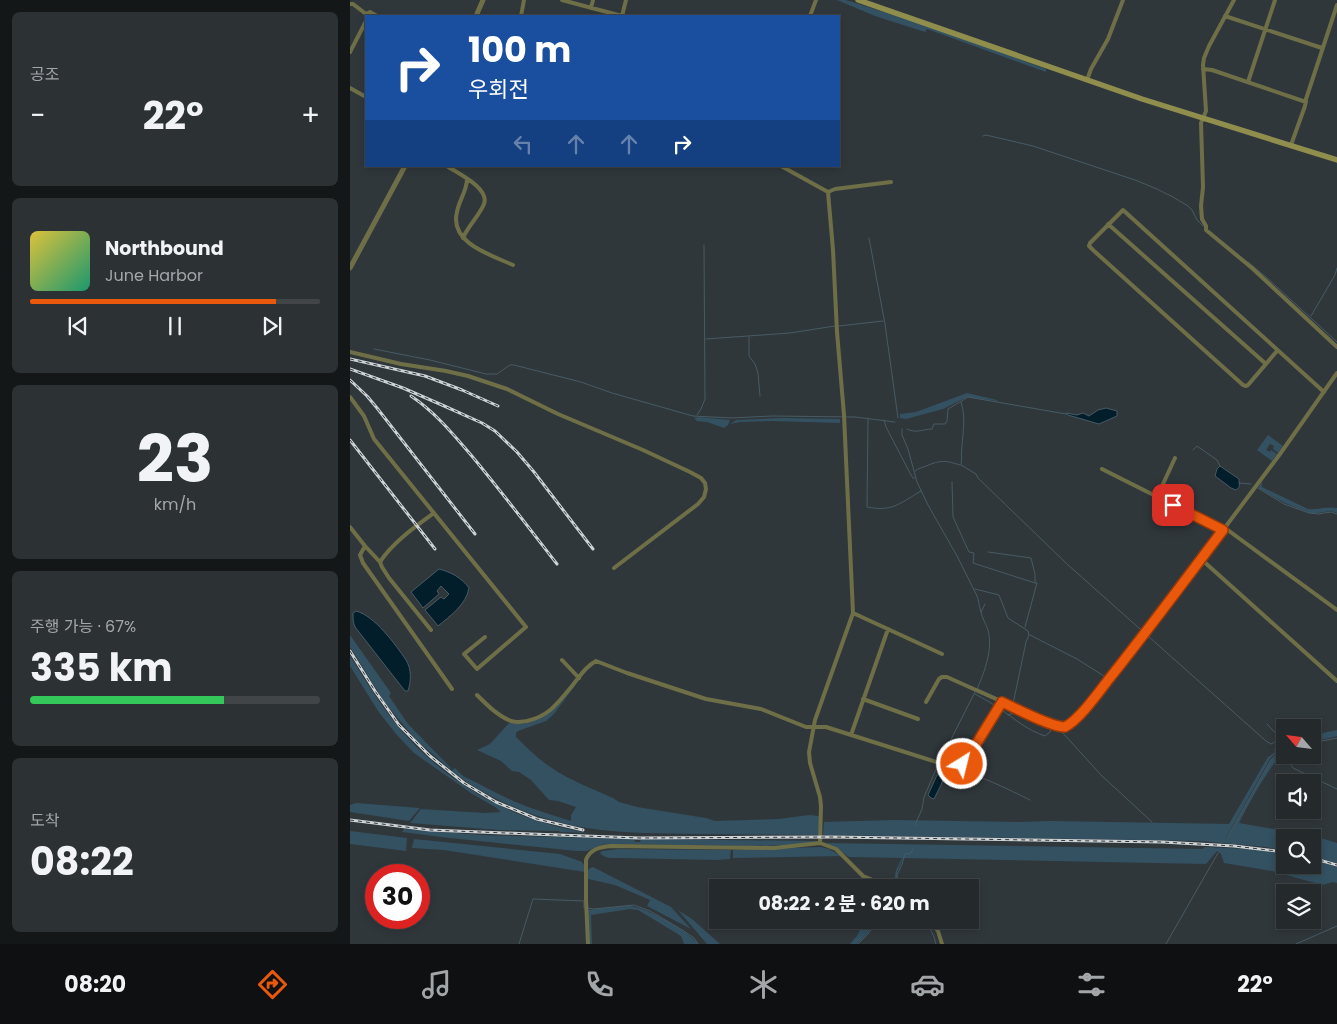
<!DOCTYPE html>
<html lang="ko">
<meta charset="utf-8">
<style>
:root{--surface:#24292c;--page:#2c3134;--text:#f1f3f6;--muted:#a3a6a9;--line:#414548;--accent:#ea580c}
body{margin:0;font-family:Poppins,"Noto Sans KR",sans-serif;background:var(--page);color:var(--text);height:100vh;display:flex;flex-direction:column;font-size:19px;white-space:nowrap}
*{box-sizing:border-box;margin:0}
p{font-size:16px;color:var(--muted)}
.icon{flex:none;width:28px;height:28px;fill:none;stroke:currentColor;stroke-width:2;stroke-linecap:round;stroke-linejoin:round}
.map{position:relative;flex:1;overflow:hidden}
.details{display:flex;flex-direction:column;gap:12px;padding:12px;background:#141718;width:350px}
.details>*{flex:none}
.banner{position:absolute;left:15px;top:15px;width:475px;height:152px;border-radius:0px;box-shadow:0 2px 8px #0003,0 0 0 1px var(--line);background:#1a4fa0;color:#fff;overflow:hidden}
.needle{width:32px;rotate:298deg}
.fabs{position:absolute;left:926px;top:719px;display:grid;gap:10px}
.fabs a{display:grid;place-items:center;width:45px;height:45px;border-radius:0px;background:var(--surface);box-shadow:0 2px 8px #0003,0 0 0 1px var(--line);font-size:25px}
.speed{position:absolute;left:15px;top:864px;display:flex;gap:10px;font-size:25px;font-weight:700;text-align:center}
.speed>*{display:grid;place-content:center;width:65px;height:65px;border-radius:50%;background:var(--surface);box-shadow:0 2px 8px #0003,0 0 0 1px var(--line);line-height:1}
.speed .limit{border:8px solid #d22;background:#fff;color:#111}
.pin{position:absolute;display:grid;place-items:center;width:42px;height:42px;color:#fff;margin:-21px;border-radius:10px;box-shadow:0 2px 8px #0006}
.me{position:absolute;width:55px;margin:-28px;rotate:36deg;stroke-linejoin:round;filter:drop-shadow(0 0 4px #0008)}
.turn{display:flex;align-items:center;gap:18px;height:105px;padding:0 20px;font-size:22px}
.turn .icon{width:65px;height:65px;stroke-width:2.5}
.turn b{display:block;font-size:35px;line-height:42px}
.lanes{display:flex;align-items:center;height:48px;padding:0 20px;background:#0003;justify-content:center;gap:25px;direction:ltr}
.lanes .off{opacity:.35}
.big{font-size:38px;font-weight:700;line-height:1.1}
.details .tile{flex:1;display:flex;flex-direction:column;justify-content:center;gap:8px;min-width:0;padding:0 18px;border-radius:8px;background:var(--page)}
.details .dial{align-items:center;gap:0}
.dial b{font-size:65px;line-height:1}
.song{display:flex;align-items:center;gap:15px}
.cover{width:60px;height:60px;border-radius:8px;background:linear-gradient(135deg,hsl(50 70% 55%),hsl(160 70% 35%))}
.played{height:5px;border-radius:2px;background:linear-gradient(90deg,var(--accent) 85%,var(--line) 85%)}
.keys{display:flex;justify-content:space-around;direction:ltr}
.heat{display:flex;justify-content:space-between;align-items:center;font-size:28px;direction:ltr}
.charge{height:8px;border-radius:4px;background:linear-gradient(90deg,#34c759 67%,var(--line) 0)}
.trip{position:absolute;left:359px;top:879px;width:270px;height:50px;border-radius:0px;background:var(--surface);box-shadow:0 2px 8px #0003,0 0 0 1px var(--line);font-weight:700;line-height:50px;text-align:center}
.tabs{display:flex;height:80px;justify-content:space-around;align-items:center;background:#0e1012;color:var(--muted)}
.tabs .icon{width:35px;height:35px}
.tabs .active{color:var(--accent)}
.tabs b{font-size:22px;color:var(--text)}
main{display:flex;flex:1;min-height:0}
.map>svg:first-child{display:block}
</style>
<main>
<section class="details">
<div class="tile"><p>공조</p>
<div class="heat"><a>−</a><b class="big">22°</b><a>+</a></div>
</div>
<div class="tile">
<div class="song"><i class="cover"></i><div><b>Northbound</b><p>June Harbor</p></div></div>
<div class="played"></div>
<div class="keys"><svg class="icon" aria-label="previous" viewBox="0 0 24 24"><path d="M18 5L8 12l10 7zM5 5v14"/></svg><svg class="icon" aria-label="pause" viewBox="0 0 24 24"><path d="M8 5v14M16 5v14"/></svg><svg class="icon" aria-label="next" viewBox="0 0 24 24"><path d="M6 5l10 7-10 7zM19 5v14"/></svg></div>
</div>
<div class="tile dial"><b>23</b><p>km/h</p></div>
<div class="tile"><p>주행 가능 · 67%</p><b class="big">335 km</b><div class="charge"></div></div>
<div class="tile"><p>도착</p><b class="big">08:22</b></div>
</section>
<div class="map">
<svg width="987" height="944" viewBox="0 0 987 944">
<rect width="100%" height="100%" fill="#30373b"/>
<path fill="#335161" d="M487 0H496L578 26 696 69V72L577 29 575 32 525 16Z
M617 393 647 400V401L617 397 593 409 556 419 550 418V414L566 412Z
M349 417 380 420 378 425 374 428 357 422 347 421 344 418Z
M432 418 490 419V423L423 421 390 422 380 424 386 420Z
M918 435 933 446 928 453 923 449 924 446 920 444 916 450 920 452 921 450 927 454 922 461 907 450Z
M912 482V487L958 509C968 510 977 506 987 508V513L981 511 968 513H960L935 503 908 488Z
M0 635 41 693 39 696 58 724 101 768 100 769 66 740 35 703 0 647Z
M0 656C16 681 31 706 50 729 87 772 138 806 192 822 207 827 222 830 237 833L210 832 209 831 149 830 60 823 71 809 134 813 151 812 145 807 121 793 64 753 46 734 28 711 0 666Z
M238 668 204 714 196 721 168 731 166 733V737C177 748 189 760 202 768 221 781 243 789 263 798L269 802 287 807 356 818 365 821 428 819 460 815 469 816 470 835C429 835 389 834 348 834 311 833 274 834 237 828 188 820 141 801 101 771L105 768 113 776C136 787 159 801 184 809 196 813 208 817 221 821V815L226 807 208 801 199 800 181 780 169 772 162 771 151 761 127 750 140 744 159 723C161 723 164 724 166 724 200 725 219 691 238 668Z
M987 730V736L963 742V735Z
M929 747 930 751 926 753 920 759 876 838H877L921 760 931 753 932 756C920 763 896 809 889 823L968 837 987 843V863L963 857 962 838H935V851L916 847 850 841 473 835 474 822 545 820 670 822 700 821 879 824 918 757 925 752 924 749Z
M6 803 70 808 59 821 0 812V805Z
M54 829 132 835 279 839H284L285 842H290L291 839 468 841 443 845 401 846 258 844 251 845 237 851H227L100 838 52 832Z
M0 831 57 838 56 851 0 844Z
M64 839 210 854 232 862 234 865 235 872 94 850 62 848Z
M476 843 853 849 855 847 899 849 935 854V865H962L963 860 987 867V883L983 882 972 885 922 871 874 863 871 854 867 851 856 864 553 858 547 872V883L545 887H543L546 870 552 858 499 857 486 848Z
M471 847 479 849 491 856 383 858V850Z
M269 849 381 850 380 859 367 860 271 858C263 858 255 859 250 853L252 851Z
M243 867 321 907 341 929 297 906 300 900 265 885 238 879V870L240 868Z
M278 906C293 905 340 932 348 944H334L331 936 288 910 280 909 241 915 242 944H239L237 910Z
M328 910 342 919 370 944H357Z
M515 920H528L518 933 507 944H500L507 936Z"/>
<path fill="#031e2b" stroke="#475b65" d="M756 408 767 411V416L749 424 718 415 716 413 727 415 733 413 739 416 748 410Z
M870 466 889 479C889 484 891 487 886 490L881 488 865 476 867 469Z
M89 569C101 572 112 578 119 588 116 605 100 616 88 626L75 610 91 597 94 599 99 594 91 586 87 591 89 594 73 608 61 592Z
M6 611C25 616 45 644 56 660 62 670 61 681 58 691H55L5 627C3 623 3 618 3 613Z
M591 774 594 776 591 785 584 799 581 798 578 795 587 775Z"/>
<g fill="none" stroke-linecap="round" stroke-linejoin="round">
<path stroke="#475b65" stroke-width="1" d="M633 136 636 135 683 146 785 180 807 189 823 197 838 206 842 210 847 220 853 226
M519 238 535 324 548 418
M898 262 916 277 987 342
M961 316 985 275 987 268
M489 326 533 321
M399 337V356L405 364 408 373 410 396
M356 339 440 333 485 326
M24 349 80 360 136 374H147L160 365H164L231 382 262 393 343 416 382 418 422 416 505 417 545 422
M611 402C616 417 613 431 612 446 611 453 612 459 611 465L626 474 628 478 717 564 916 741 921 744 927 741
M347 415 351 409 355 399 354 245
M518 419 517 507C542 512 549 504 571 491
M534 420 536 427 561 475 563 478H565
M552 429V435L558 449 567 482 578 505 607 556 627 596C629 601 629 606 631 612 632 618 636 624 638 630 643 649 635 671 627 689
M557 429C566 434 573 429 582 429L584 424H595L597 421 598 409 618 397 716 414
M843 450 847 446 867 460 870 466
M565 471C568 468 572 468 576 466 591 460 594 460 610 465
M602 482 603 517 619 552 624 553 623 563 685 583
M889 483 901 484
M908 488 934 504 959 513 968 514 981 512 987 514
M638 552 681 558 685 574V583H687L675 627
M625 589 649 595 658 618 678 631 679 635 676 642 663 704
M631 612 635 604
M680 635 727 659 757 678
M789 638 794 632
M762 670 780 648
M757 677 762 671 761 668 778 647H780L793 631
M628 689 681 713
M625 694C634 699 642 703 650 709 665 719 677 730 695 736L700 732 702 727
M658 715 667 712 712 732 751 775 802 822
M917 724 929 737
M962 743 987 738
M931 750 929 747 931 745
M933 753 943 768 987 789
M588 768 589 775
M594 777 597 769C612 766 664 792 680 800
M565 825 572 809 574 797 587 767 625 692
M877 838 921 760 927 754 935 750
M546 888 548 883 547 875 552 864 555 854 561 853 563 849
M237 908 244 909 284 905 300 911 334 931 344 938 348 944
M576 920 584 937 586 944
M169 944 183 899 234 901V908
M508 944 518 934 529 920
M816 944 868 853
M946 944 987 926"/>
<path stroke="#6f6f47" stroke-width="4" d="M212 0 272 16 276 0
M884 0 859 46 854 58 853 65 856 111 851 123 853 187 851 206 852 219 856 226V230L902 268 987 347
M0 4H3L16 14V21L0 52
M241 8 243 0
M16 14 20 12 27 16
M171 16 174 0
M460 16 466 0
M875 16 972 48
M853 69 862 70 956 102
M737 80 741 69 758 39 773 0
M898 82 925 0
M0 88 16 97
M941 145 955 106 956 99 987 5
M97 166C107 173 140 188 134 204 129 216 118 226 113 238
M431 166 478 192 483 250 487 332 494 415 503 613
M117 179C117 191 109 200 107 212 99 243 141 255 163 265
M478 192 485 189 541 182
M758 224 916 364
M927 351 898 385 896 386 893 385 743 250 739 246 740 243 773 210 974 392
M0 352 51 364 96 371 118 376 157 389 208 414 293 450 340 472 351 478 355 483 356 489 354 497 348 504 264 568
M0 397 14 416 24 439 176 627 127 669 114 654 135 637
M752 469 873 530
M807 497 825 458
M0 527 15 546 30 562 32 567 39 578 81 630
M875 528 987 610
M15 546 10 555 13 563 102 689
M851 559 987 681
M30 562C42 543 66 526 84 513
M212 660 229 678
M127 695C137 705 148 716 161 721 167 723 171 722 177 721 199 716 208 703 222 686 229 677 236 666 246 661L277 673 356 699 411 709 456 727H476L599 766 612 763 617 759 652 702
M513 699 568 719
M576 702 589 679 592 677H597L706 726 715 727 725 721 796 633 930 454 987 373
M501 735 538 629
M542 888 513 876 486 849 470 843 471 806 470 797 460 763 459 752 465 720 503 613 592 654
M580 920 588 931 592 944
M238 944 236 900V860C240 849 250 847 261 846L424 848 470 843"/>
<path stroke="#6f6f47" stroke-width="5" d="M126 16 133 0
M0 268 55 166"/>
<path stroke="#8f8e4d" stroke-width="5.5" d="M508 0 792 99 987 160"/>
<defs>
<path id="rail" d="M0 359 75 376 112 390 148 406
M0 369 53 388 92 405 132 423 145 431 167 452 184 472 243 549
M0 380 17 396 27 408 125 534
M61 396C85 412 103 434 121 455 151 491 179 528 207 564
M0 440 85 549
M0 651 25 691 49 725 80 756 114 783 146 802 187 819 233 830
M0 820 80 830 181 834 289 838 483 837 812 842 884 846 935 852
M962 858 987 865"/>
</defs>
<use href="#rail" stroke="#cdd2d5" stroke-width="3"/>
<use href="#rail" stroke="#30373b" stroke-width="1" stroke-dasharray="4" stroke-linecap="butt"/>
</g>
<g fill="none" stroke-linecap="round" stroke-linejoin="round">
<defs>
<path id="route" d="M612 764 617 759 652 702C667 709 701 727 715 727 730 719 748 693 759 679 798 630 835 580 873 530L823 505"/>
</defs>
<use href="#route" stroke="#983908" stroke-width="12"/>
<use href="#route" stroke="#ea580c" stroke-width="9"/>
</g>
</svg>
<div class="fabs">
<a><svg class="needle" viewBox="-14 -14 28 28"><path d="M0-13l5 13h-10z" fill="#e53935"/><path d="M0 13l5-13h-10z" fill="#a3a6a9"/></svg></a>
<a><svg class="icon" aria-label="sound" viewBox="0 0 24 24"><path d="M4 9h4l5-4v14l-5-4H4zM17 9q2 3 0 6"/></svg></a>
<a><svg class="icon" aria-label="search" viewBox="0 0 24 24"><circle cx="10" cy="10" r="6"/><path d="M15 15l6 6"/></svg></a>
<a><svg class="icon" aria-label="layers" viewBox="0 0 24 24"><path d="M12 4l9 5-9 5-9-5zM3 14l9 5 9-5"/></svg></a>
</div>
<div class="speed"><div class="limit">30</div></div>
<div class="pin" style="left:823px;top:505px;background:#d93025"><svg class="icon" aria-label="arrive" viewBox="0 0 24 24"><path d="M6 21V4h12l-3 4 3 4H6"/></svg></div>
<svg class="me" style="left:612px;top:764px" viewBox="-20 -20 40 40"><circle r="17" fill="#ea580c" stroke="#fff" stroke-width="3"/><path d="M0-11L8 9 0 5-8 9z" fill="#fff"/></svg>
<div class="trip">08:22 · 2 분 · 620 m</div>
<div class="banner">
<div class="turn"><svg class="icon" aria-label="right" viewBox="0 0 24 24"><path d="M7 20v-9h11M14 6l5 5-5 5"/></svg><div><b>100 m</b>우회전</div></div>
<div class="lanes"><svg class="icon off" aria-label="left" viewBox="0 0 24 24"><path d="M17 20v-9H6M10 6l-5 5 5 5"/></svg><svg class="icon off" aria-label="ahead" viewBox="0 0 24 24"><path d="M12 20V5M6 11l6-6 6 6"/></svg><svg class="icon off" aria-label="ahead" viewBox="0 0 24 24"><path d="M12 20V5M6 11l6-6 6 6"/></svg><svg class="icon" aria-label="right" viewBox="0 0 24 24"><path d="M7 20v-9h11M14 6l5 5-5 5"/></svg></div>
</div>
</div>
</main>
<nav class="tabs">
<b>08:20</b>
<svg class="icon active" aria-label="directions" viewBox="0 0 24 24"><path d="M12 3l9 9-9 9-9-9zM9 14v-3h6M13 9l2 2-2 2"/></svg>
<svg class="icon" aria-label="music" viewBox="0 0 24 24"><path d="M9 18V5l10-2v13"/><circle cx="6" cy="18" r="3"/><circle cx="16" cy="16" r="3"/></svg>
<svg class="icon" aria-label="phone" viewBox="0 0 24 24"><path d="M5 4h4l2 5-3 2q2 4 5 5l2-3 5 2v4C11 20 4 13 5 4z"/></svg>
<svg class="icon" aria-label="climate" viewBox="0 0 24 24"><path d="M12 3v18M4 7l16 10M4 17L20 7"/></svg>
<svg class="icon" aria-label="car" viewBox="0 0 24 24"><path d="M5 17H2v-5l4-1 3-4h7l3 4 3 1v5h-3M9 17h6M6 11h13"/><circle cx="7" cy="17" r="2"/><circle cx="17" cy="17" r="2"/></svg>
<svg class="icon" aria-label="filters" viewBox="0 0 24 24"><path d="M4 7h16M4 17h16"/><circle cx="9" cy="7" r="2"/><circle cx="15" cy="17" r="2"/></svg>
<b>22°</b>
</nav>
